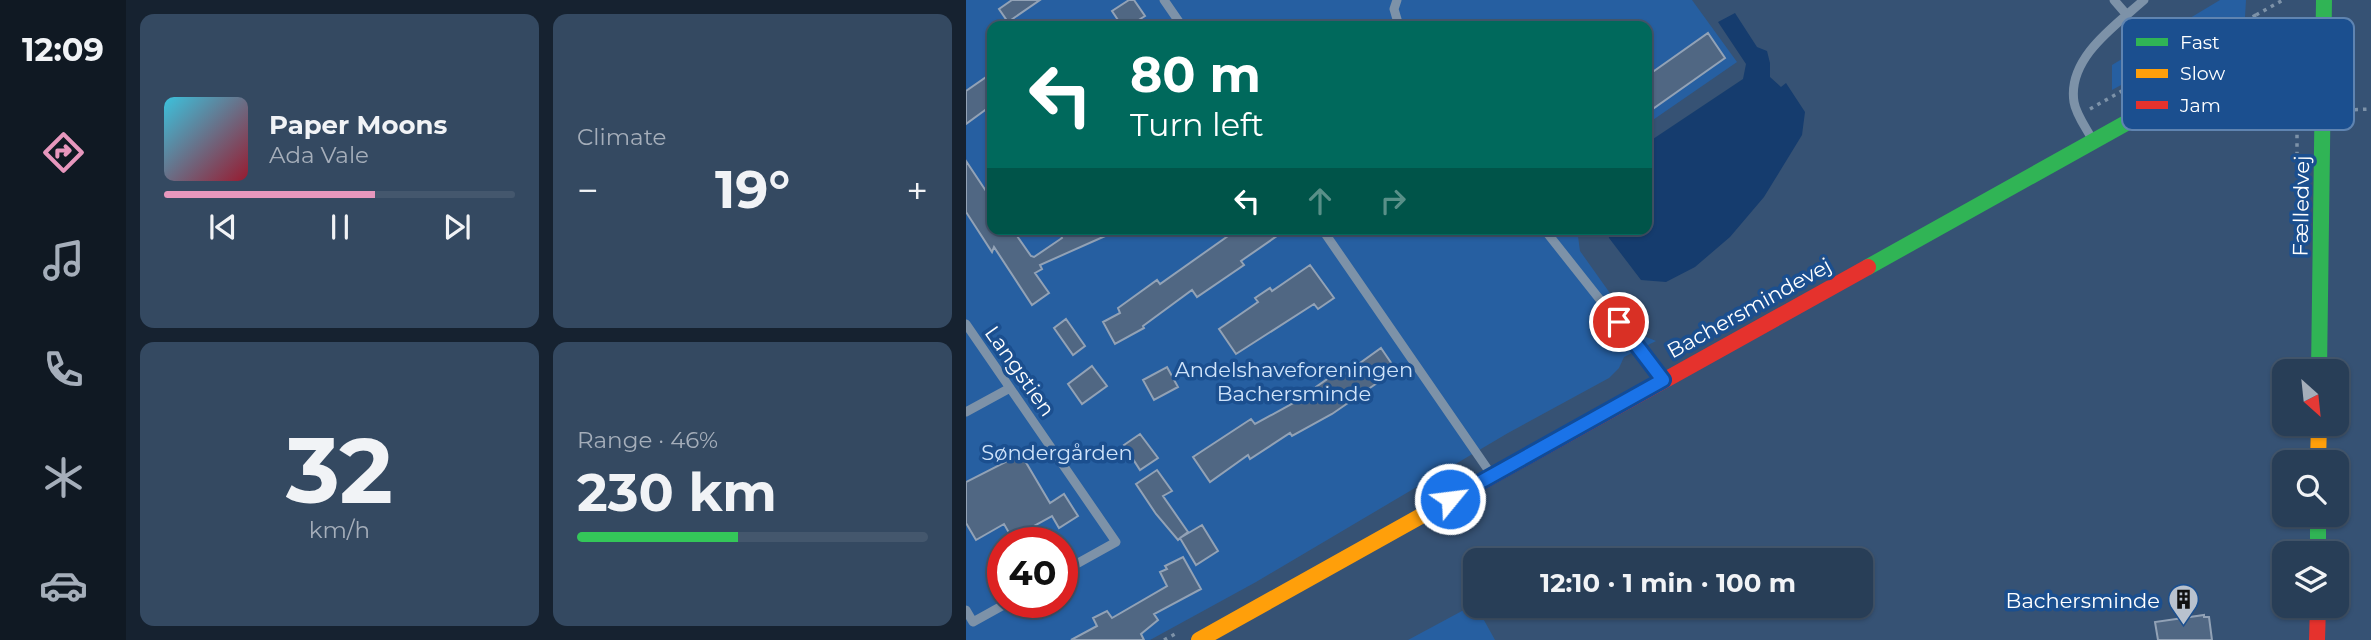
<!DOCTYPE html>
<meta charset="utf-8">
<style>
:root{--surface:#283e57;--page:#344961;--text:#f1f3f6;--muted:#a5aeba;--line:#44576d;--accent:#e797bd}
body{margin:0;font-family:Montserrat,sans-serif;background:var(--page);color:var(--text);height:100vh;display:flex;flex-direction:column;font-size:26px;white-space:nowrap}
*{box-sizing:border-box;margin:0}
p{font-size:23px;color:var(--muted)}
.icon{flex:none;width:38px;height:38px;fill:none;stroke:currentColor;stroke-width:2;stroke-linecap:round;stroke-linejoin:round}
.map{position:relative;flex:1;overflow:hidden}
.panel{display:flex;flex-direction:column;gap:14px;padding:14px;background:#162230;width:840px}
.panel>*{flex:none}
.top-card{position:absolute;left:21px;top:21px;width:665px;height:214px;border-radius:14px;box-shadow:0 2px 5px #0004,0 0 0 2px var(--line);background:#00695c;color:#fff;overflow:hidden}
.needle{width:46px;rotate:153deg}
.fabs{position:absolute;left:1306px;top:359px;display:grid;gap:14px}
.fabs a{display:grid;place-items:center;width:77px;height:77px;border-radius:14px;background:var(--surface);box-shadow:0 2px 5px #0004,0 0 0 2px var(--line);font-size:35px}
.speed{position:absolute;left:21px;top:527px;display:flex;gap:14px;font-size:35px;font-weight:700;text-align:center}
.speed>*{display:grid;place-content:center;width:91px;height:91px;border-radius:50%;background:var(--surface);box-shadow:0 2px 5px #0004,0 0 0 2px var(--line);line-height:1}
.speed .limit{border:10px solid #d22;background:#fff;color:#111}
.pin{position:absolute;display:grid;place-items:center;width:60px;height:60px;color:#fff;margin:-30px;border:4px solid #fff;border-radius:50%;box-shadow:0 2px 7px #0007}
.me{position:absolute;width:77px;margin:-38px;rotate:61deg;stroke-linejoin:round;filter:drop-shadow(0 0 5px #0008)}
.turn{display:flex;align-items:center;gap:24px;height:147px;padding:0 28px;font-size:32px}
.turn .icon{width:91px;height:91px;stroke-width:2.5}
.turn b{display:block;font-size:49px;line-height:60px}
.lanes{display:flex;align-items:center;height:66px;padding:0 28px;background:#0003;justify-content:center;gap:35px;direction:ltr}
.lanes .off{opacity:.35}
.big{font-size:52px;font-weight:700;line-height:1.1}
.panel .tile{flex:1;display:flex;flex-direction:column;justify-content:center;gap:10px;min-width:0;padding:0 24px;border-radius:14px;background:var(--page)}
.panel .dial{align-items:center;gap:0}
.dial b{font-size:91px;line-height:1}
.song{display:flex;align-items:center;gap:21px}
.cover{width:84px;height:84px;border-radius:10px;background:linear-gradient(135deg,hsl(190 70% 55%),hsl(350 70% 35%))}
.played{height:7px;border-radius:4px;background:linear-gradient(90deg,var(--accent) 60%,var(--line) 60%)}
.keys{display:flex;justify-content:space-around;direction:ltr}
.heat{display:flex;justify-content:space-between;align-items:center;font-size:38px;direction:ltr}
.charge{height:10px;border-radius:5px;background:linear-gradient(90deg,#34c759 46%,var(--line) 0)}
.panel .tiles{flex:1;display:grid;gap:14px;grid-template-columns:repeat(2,1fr)}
.trip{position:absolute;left:497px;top:548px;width:410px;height:70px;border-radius:14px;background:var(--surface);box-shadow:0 2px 5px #0004,0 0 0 2px var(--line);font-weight:700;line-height:70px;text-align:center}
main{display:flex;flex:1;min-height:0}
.tab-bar{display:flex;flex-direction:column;width:126px;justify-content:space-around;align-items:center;background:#101923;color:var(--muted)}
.tab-bar .icon{width:49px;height:49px}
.tab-bar .on{color:var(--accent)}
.tab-bar b{font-size:32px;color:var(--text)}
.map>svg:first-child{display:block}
</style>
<main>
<nav class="tab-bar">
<b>12:09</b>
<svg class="icon on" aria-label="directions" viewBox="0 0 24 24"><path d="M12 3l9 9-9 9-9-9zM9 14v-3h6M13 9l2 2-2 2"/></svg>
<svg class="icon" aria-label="music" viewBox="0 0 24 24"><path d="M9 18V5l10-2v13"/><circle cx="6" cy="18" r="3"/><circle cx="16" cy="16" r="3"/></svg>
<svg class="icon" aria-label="phone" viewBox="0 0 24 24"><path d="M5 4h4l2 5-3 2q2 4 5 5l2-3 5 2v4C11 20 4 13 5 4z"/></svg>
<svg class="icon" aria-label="climate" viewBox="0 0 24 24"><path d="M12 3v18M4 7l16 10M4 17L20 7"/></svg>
<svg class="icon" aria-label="car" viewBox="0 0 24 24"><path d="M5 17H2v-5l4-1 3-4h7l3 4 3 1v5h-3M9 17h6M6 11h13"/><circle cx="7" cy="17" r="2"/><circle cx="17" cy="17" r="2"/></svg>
</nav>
<section class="panel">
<div class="tiles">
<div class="tile">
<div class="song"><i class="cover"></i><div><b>Paper Moons</b><p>Ada Vale</p></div></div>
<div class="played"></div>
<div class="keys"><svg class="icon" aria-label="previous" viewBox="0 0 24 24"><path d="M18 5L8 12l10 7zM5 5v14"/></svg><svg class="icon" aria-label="pause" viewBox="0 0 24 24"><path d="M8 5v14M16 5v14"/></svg><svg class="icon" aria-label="next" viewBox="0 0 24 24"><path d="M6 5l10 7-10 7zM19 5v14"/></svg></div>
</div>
<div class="tile"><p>Climate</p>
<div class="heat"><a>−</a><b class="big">19°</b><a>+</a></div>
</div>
<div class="tile dial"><b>32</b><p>km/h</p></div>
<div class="tile"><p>Range · 46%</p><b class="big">230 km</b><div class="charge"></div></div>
</div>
</section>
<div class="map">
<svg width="1405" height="640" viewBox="0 0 1405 640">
<rect width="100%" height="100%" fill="#365274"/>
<path fill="#265fa1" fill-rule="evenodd" d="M0 0H726L771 62 681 124V26H26V229H611L614 251 673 334 690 341 658 357 653 368 643 378 542 433 290 582 184 640H0ZM37 542H96V602H37Z
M1254 0H1280L1279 17 1146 90V65Z
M509 604 529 640H442Z"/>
<path fill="#153c6e" d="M769 13 791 47 801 51 804 63V77L815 87 820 83 839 112 836 135 798 197 764 237 729 267 700 282 675 280 643 238 642 229H681V143L777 79 780 64 752 22Z"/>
<path fill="#506783" stroke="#92a2b6" stroke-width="2" d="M46 0H74L42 22 33 9Z
M163 0H168L179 16 163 26H156L146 11Z
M742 33 759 58 681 113V76Z
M26 73V105L0 124V91Z
M0 161 26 200V229H55L49 233 65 256 68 257 96 238 92 229H155L74 265 76 269 69 273 83 293 66 305 28 247 26 252 0 212Z
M272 229H321L275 261 278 265 231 297 226 290 177 326 178 328 149 344 137 322 154 313 152 308 191 280 194 284Z
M344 265 368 298 352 309 348 304 270 354 253 329 292 302 289 298 304 288 306 291Z
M100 319 119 346 107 355 88 328Z
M415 348 430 370 366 414 326 436 324 433 284 459 282 455 244 482 227 457 285 419 289 424 351 390 350 387 370 373 373 378Z
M126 366 141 386 116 404 102 384Z
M201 367 212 387 188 400 177 380Z
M174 434 192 458 174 470 158 445Z
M55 454 84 503 98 494 112 516 93 528 86 516 46 538 38 524 10 540 0 523V482Z
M191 470 206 491 197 496 222 532 214 538 236 525 252 551 230 565 214 538 212 540 190 514 170 484Z
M217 557 235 589 188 614 192 620 175 634 178 640H105L131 626 127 618 141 611 146 618 201 586 194 572 201 569 199 566Z
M1238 615V617H1243L1246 640H1192L1189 622Z"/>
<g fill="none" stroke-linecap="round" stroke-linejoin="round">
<path stroke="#7d92a8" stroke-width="3.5" stroke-dasharray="3.5 5" stroke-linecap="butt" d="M1293 23 1290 15 1317 0
M1316 62 1330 87 1331 95V153
M1124 109 1290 15
M1380 110 1405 109
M1327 617V606
M198 640 211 633"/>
<path stroke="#7d92a8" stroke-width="9" d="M198 0 216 26
M431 0 428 9 433 26
M1148 0 1161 15
M1127 141C1121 129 1110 115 1108 102 1101 58 1150 25 1178 0
M356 229 525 474
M578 229 696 378
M0 324 150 542 96 572
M0 412 44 388
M0 610 7 622 43 602"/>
<path stroke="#30b455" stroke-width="16" d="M902 267 1257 69
M1353 371 1358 0
M1352 514V553"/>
<path stroke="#ff9f0a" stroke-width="16" d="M1257 69 1330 31 1358 27
M1352 462 1353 424
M233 640 480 502"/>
<path stroke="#e5322d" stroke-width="16" d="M480 502 902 267
M1351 640 1352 606"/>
</g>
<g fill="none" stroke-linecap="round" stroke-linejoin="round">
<defs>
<path id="route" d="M484 499 697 380 653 322"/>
</defs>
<use href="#route" stroke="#114b97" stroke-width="18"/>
<use href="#route" stroke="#1a73e8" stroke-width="12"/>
</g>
<defs>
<symbol id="building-pin" viewBox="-11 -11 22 30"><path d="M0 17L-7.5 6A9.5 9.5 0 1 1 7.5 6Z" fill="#b9c2ce" stroke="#1b4f8f"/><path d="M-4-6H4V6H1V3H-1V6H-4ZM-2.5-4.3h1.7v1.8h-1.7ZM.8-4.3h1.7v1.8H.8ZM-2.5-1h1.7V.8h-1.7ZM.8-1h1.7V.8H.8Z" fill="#111"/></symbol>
</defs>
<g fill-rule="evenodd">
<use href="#building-pin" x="1200" y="582" width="35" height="47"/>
</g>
<g text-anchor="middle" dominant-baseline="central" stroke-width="7" stroke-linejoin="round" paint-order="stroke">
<g font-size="21" fill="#fff" stroke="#1b4f8f">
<text transform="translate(1335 206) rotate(-89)">Fælledvej</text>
<text transform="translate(783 308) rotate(-29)">Bachersmindevej</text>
<text transform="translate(54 371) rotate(55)">Langstien</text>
</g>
<g font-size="21" fill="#cfe3fa" stroke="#1b4f8f">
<text x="328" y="369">Andelshaveforeningen<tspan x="328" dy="24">Bachersminde</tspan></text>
<text x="91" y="452">Søndergården</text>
</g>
<g font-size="21" fill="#fff" stroke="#1b4f8f" text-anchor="end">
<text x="1194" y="600">Bachersminde</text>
</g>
</g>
<rect x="1156" y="18" width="232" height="112" rx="10" fill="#1b4f8f" stroke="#5f84b1" stroke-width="2"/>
<rect x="1170" y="38" width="32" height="8" fill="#30b455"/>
<rect x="1170" y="69" width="32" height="9" fill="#ff9f0a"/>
<rect x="1170" y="101" width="32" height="8" fill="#e5322d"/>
<g font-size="19" fill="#fff">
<text x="1214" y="49">Fast</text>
<text x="1214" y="80">Slow</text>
<text x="1214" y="112">Jam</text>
</g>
</svg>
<div class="fabs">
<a><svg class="needle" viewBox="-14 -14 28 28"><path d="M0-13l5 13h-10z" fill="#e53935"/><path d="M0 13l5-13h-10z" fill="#a5aeba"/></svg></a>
<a><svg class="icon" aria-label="search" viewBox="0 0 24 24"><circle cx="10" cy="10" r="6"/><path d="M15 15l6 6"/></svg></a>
<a><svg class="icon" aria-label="layers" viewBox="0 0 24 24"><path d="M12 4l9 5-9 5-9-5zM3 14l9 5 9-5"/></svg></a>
</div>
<div class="speed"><div class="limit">40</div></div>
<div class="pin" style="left:653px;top:322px;background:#d93025"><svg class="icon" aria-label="arrive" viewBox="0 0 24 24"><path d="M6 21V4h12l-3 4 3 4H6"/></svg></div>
<svg class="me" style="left:484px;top:499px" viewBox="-20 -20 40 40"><circle r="17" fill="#1a73e8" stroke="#fff" stroke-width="3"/><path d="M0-11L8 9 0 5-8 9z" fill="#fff"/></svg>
<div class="trip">12:10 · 1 min · 100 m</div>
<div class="top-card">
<div class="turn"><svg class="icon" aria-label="left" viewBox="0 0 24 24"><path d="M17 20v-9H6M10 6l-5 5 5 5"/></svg><div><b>80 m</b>Turn left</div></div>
<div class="lanes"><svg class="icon" aria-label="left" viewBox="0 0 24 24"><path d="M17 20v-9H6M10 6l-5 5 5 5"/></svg><svg class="icon off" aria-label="ahead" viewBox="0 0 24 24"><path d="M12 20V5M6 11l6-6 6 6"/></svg><svg class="icon off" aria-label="right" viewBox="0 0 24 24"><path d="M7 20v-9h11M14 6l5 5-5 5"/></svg></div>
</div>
</div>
</main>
